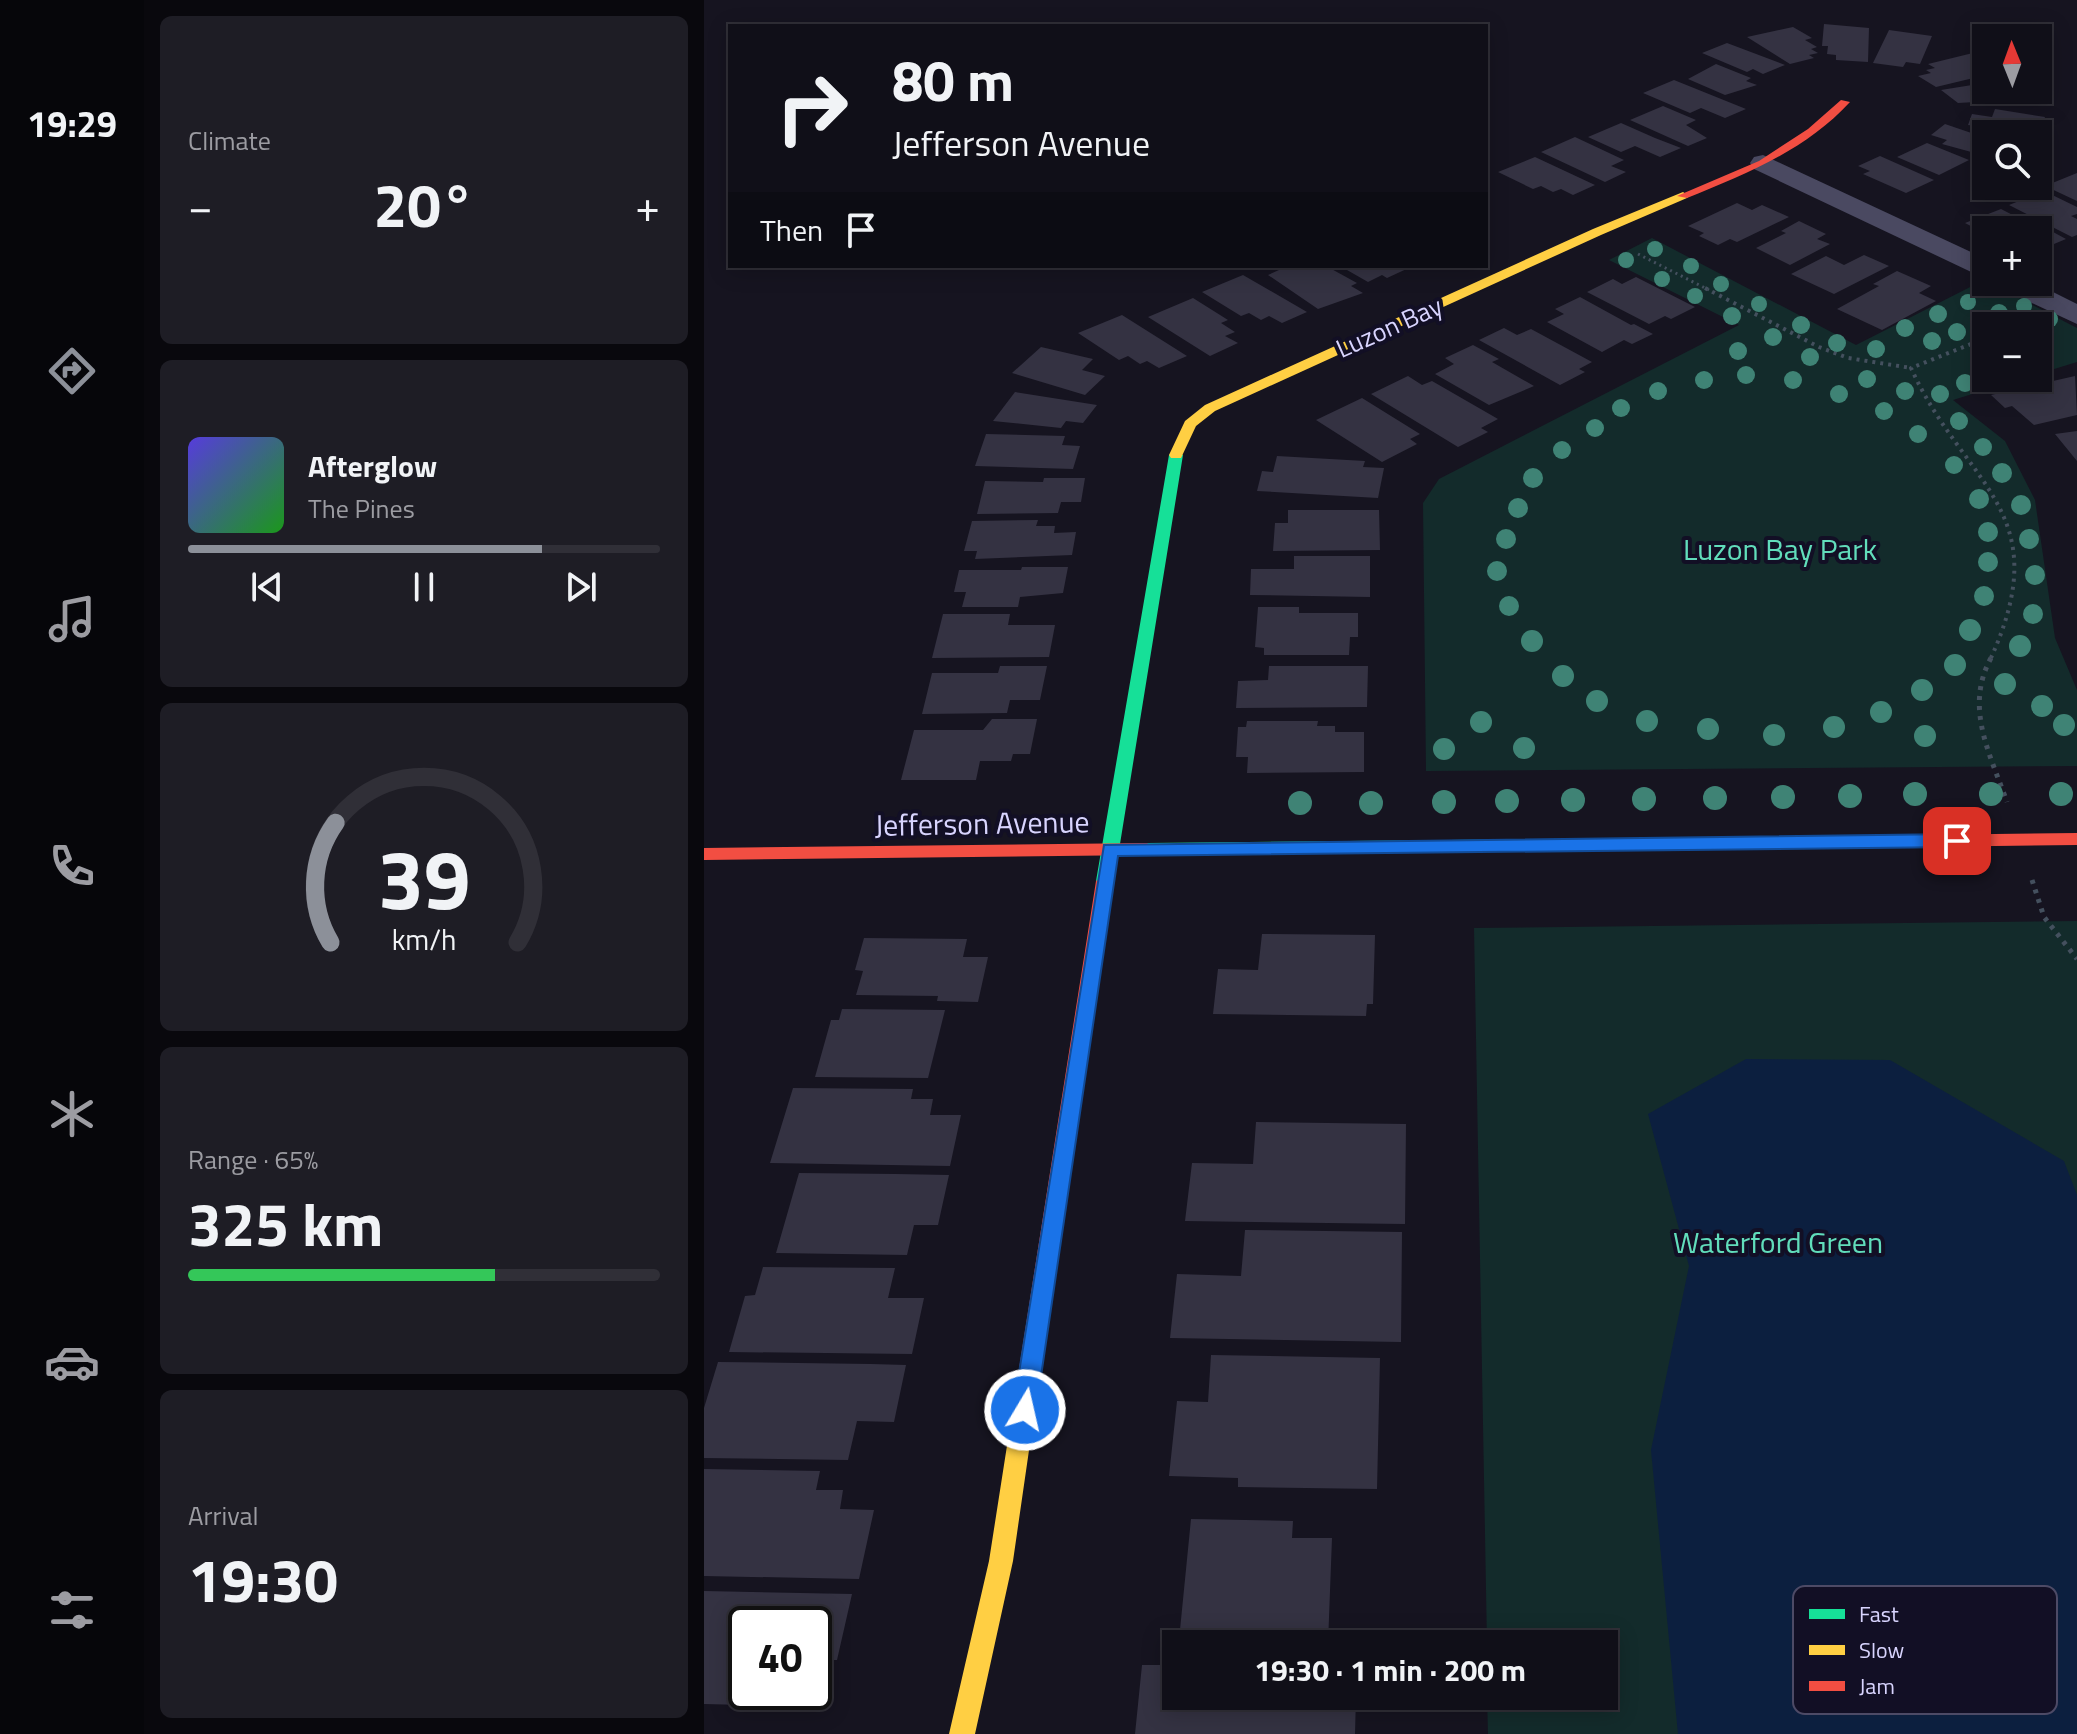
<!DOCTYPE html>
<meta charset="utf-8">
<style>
:root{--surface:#100f18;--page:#1e1d25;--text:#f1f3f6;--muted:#9c9ca2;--line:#302f37;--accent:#8c9099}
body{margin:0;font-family:"Titillium Web",sans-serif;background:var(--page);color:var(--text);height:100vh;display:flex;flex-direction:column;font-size:30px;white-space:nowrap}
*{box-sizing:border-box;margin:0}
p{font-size:26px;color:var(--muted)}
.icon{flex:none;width:44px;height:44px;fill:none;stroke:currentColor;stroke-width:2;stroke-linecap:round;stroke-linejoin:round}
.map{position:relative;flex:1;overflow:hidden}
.drawer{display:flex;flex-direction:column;gap:16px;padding:16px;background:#09080d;width:560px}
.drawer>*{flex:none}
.hud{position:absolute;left:24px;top:24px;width:760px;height:244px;border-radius:0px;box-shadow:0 4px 20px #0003,0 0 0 2px var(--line);background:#100f18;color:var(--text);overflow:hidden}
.needle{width:52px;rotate:359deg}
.controls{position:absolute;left:1268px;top:24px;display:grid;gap:16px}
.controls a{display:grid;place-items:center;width:80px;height:80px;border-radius:0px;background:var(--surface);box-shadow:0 4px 20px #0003,0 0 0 2px var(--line);font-size:40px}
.speed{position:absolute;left:24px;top:1606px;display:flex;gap:16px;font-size:40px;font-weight:700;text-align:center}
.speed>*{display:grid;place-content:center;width:104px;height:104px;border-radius:50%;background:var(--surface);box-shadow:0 4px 20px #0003,0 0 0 2px var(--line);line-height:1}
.speed .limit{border:4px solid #111;border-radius:12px;background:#fff;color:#111}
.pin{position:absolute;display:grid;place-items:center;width:68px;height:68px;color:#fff;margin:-34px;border-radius:16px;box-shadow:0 4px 12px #0006}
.me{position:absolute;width:88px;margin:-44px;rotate:9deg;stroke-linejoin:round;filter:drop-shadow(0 0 6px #0008)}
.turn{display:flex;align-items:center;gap:28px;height:168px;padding:0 32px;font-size:36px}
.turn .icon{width:104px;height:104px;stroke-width:2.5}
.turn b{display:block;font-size:56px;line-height:68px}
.then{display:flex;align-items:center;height:76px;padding:0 32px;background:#0003;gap:16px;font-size:30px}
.big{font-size:60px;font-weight:700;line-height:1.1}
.drawer .widget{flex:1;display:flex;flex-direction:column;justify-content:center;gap:12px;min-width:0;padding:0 28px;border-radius:12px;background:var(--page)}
.drawer .dial{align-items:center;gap:0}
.dial svg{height:208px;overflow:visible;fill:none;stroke:var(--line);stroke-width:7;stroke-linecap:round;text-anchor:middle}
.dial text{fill:var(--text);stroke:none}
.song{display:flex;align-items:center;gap:24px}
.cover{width:96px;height:96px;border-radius:12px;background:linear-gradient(135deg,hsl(250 70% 55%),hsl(120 70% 35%))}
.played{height:8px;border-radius:4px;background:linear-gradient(90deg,var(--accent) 75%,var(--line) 75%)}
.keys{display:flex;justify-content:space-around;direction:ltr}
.heat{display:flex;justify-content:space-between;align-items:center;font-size:44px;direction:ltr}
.charge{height:12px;border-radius:6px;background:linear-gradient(90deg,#34c759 65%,var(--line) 0)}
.trip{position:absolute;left:458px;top:1630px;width:456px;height:80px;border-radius:0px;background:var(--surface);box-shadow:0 4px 20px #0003,0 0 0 2px var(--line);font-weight:700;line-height:80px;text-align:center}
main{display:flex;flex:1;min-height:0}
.dock{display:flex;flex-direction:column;width:144px;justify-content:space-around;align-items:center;background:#06060a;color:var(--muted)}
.dock .icon{width:56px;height:56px}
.dock .selected{color:var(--accent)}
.dock b{font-size:36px;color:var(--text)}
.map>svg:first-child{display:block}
</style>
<main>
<nav class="dock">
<b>19:29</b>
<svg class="icon selected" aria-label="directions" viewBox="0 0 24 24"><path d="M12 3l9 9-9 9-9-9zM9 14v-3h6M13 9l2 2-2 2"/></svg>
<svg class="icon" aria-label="music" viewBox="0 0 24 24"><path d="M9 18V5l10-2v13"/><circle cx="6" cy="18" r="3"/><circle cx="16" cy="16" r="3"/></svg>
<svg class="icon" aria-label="phone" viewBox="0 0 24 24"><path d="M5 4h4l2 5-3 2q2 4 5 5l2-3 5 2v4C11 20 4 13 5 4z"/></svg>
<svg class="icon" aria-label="climate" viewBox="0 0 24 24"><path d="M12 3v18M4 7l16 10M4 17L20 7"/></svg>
<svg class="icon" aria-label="car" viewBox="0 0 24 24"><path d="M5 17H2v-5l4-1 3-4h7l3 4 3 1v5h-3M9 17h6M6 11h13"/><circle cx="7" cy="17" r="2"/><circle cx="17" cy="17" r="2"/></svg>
<svg class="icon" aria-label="filters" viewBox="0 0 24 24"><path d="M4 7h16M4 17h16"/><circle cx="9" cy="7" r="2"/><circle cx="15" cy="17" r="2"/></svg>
</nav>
<section class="drawer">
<div class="widget"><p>Climate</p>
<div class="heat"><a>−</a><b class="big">20°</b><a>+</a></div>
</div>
<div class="widget">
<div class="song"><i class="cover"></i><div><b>Afterglow</b><p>The Pines</p></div></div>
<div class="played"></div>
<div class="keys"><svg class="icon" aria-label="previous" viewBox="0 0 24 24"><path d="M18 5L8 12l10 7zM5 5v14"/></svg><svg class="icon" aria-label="pause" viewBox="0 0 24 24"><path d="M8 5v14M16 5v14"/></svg><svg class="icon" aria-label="next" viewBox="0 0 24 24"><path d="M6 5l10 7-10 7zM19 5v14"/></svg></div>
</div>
<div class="widget dial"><svg viewBox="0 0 100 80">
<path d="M14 69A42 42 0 1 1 86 69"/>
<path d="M14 69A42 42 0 0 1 16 23" stroke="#8c9099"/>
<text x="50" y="56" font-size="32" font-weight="700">39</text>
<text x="50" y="72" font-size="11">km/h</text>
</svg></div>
<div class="widget"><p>Range · 65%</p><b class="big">325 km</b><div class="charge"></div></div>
<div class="widget"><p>Arrival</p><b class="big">19:30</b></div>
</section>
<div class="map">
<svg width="1373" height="1734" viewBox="0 0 1373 1734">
<rect width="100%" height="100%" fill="#161420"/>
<path fill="#132b2b" d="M948 238 1152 345 1280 280 1373 328V362L1334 374V326H1282V378H1320L1249 400 1301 441 1331 500 1351 638 1373 690V766L722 771 719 503 735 479 1035 325 905 260Z
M1373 921V1734H784L783 1696H900V1644H783L770 928Z"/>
<path fill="#0c1f3f" d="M1042 1059 1186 1060 1360 1161 1373 1195V1734H974L947 1450 985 1266 944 1114Z"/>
<path fill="#343242" d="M1120 24 1165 28 1164 62 1132 60V55L1123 54 1124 46H1118Z
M1089 27 1108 38 1101 40 1113 47 1107 49 1114 53 1105 55 1110 58 1086 64 1043 37Z
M1185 30 1228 36 1216 64 1202 62 1199 67 1169 63Z
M1023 43 1081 65 1059 74 1049 69 1043 72 998 53Z
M1273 52 1282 57V75L1232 87 1214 76 1227 73 1222 70 1231 68 1224 64Z
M1012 64 1047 78 1042 81 1053 85 1021 95 984 79Z
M970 80 1042 109 1021 118 997 108 986 113 939 93Z
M1268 85 1282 86V90H1332L1342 98 1294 106 1288 101 1254 103 1237 90Z
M959 106 992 120 982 125 1003 138 984 146 926 120Z
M1291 109 1341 117 1335 134 1264 125 1268 114 1288 117Z
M917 123 951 138 977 148 956 157 931 146 917 152 884 137Z
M1241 124 1282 138V156L1238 144 1243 140 1227 135Z
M871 137 920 160 907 166 922 172 901 182 837 152Z
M1223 143 1265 160 1235 175 1193 157Z
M1176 156 1230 180 1202 193 1159 174 1166 171 1154 166Z
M831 157 891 185 869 195 857 189 849 192 837 186 829 189 794 172Z
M1373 173V201L1341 186Z
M1340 191 1373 207V214L1367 216 1373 219V235L1368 237 1305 205Z
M1033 203 1048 210 1058 205 1085 217 1033 242 1026 239 1014 245 995 236 1000 233 984 226Z
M1297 209 1334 228 1338 226 1362 239 1338 249 1334 247V230H1282V234L1261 223Z
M1095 221 1122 234 1113 239 1126 244 1086 265 1052 248 1082 233 1077 231Z
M1160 255 1185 266 1130 294 1087 274 1122 256 1140 265Z
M584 266H622L653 283 647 286 659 293 614 309 564 275Z
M636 266H709L683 278 678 275 664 282Z
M1193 271 1227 286 1215 293 1232 301 1178 330 1133 309 1175 286 1169 284Z
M539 275 603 312 578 323 565 316 557 320 545 313 537 316 498 292Z
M932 277 991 307 967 319 961 316 945 324 883 292 909 279 918 284Z
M876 297 927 325 930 324 949 334 928 344 920 340 898 352 843 322 860 314 851 309Z
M489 298 524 320 517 323 531 332 521 336 534 343 506 356 444 317Z
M418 315 483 356 455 368 443 361 436 364 424 356 415 360 374 333Z
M800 328 813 335 827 329 888 362 875 369 881 372 856 385 775 340Z
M769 345 795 359 788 362 830 386 785 405 731 374 750 364 741 358Z
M337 347 389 359 378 370 401 376 381 395 308 373Z
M704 376 718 385 728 381 794 419 777 428 784 432 754 447 667 394Z
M1371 376 1373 415 1330 425 1308 406 1301 408 1287 395Z
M311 392 393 405 379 423 362 421 357 428 289 421Z
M658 398 716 434 706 439 713 444 678 462 612 420Z
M1373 431V461L1351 434Z
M282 434 361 436 358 445 376 446 369 469 271 466Z
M573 456 661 461 659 467 680 468 674 498 553 491 558 471 569 472Z
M340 478H381L377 502H357L354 513 273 514 281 481 339 482Z
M584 510H675L676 550 569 551 571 523H584Z
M334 520 332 526H351L350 533 372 532 368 555 271 559 273 551H260L268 521Z
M590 556H666V597L546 595 547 569H590Z
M318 567H364L359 593 316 597 314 607H258L262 592H250L255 570H317Z
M554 607H595V613H654V637H646L645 655H560V648L551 647Z
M239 614H306L304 625H351L345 657 228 658Z
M296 666H343L336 700H306L303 713 218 714 228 673H294Z
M565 666H664L663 707 532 708 534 681 564 680Z
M288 719H333L326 754H309L307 761H276L272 780H197L210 730H279Z
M543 721H614L613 726H631V732H660V772L543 773 544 757H532L534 727H542Z
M558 934 671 935 669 1004H663L662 1016 509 1014 514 969 554 970Z
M160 938 263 939 259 957H284L274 1002 233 1001 234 996 152 995 159 971 151 970Z
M138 1009 241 1010 224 1078 111 1077 127 1020H135Z
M89 1088 209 1089 207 1099H229L226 1115H257L246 1166 66 1163Z
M552 1122 702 1124 701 1224 481 1221 488 1163 549 1164Z
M95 1173 192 1174 245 1175 234 1225H210L203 1255 72 1253Z
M541 1230 698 1232 697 1342 466 1338 473 1274 537 1276Z
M59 1267 191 1268 184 1298H220L208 1354 25 1352 41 1296 51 1295Z
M507 1355 676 1358 673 1489 534 1487V1478L465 1476 473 1401 504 1402Z
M14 1362 167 1364 202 1365 190 1422 153 1421 144 1460 0 1458V1408Z
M0 1469 116 1471 112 1490H139L136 1509 170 1510 155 1579 0 1576Z
M487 1519 589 1521 588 1538H628L624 1644 475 1640Z
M0 1591 148 1594 133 1660H110V1624H42V1692H83L79 1706 0 1704Z
M438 1665H472V1696H652L651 1734H431Z"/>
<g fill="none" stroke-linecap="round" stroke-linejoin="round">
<path stroke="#44505e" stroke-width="3" stroke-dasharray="2 4" stroke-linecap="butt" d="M934 254 1005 290"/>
<path stroke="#44505e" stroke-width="4" stroke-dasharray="3 5" stroke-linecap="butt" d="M1001 288 1115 347 1144 358 1207 368
M1282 338 1207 368C1261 487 1355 510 1286 660"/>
<path stroke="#44505e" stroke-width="5" stroke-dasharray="4 6" stroke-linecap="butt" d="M1287 658C1260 707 1286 754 1303 802
M1328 880 1340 917 1373 959"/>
<path fill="#4a4961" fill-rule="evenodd" d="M1059 155 1282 259V279L1050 169 1046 163 1050 157Z
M1291 282H1329L1373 304V324L1296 288Z"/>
<path fill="#16e098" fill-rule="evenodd" d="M472 451 479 455 410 881 401 888 392 881 465 455Z
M1046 837 1055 843 1046 849 443 855 434 849 443 843Z"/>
<path fill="#ffcf43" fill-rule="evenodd" d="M979 192 985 196 983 198 897 235 511 411 492 426 477 458H467L465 455 481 421 501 405 889 229Z
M323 1378 331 1381 334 1388 309 1561 271 1734H245L285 1561 312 1388 315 1381Z"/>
<path fill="#f24e42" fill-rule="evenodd" d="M1137 100 1146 102C1102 150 1042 174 983 198L973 196 1055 161 1104 129Z
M1373 833V845L1046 849 1037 843 1046 837Z
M443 843 452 849 443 855 0 860V848Z
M401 874 410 881 334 1388 331 1395 323 1398 315 1395 312 1388 392 881Z"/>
</g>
<g fill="#3f8375">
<circle cx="951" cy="249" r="8"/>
<circle cx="922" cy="260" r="8"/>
<circle cx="987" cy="266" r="8"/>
<circle cx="958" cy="279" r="8"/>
<circle cx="1017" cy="284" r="8"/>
<circle cx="991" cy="296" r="8"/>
<circle cx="1264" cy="302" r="8"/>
<circle cx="1055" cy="304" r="8"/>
<circle cx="1320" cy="306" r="8"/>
<circle cx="1295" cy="313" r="9"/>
<circle cx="1234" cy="314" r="9"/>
<circle cx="1028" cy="316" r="9"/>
<circle cx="1345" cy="319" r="9"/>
<circle cx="1097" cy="325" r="9"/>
<circle cx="1201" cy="328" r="9"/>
<circle cx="1253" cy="332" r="9"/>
<circle cx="1069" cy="337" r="9"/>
<circle cx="1228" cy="341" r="9"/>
<circle cx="1133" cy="343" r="9"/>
<circle cx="1172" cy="349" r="9"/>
<circle cx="1034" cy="351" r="9"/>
<circle cx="1106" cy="357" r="9"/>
<circle cx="1042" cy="375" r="9"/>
<circle cx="1163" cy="379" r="9"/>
<circle cx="1000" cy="380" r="9"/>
<circle cx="1089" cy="380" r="9"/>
<circle cx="1261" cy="383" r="9"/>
<circle cx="954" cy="391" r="9"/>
<circle cx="1201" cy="391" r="9"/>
<circle cx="1135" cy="394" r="9"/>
<circle cx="1236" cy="394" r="9"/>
<circle cx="917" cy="408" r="9"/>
<circle cx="1180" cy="411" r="9"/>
<circle cx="1255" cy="421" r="9"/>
<circle cx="891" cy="428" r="9"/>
<circle cx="1214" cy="434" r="9"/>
<circle cx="1279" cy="447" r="9"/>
<circle cx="858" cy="450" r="9"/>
<circle cx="1250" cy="465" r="9"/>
<circle cx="1298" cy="473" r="10"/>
<circle cx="829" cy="478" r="10"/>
<circle cx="1275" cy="499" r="10"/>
<circle cx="1317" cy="505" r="10"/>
<circle cx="814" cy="508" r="10"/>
<circle cx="1284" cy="532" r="10"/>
<circle cx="802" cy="539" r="10"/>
<circle cx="1325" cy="539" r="10"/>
<circle cx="1284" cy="562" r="10"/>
<circle cx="793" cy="571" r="10"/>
<circle cx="1331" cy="575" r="10"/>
<circle cx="1280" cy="596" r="10"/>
<circle cx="805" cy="606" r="10"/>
<circle cx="1329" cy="614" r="10"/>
<circle cx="1266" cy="630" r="11"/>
<circle cx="828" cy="641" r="11"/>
<circle cx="1316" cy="646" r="11"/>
<circle cx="1251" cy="665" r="11"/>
<circle cx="859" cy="676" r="11"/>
<circle cx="1301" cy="684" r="11"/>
<circle cx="1218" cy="690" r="11"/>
<circle cx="893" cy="701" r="11"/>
<circle cx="1338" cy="706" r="11"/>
<circle cx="1177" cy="712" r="11"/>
<circle cx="943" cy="721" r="11"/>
<circle cx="777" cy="722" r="11"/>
<circle cx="1360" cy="725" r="11"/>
<circle cx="1130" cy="727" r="11"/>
<circle cx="1004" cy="729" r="11"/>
<circle cx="1070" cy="735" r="11"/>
<circle cx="1221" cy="736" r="11"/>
<circle cx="820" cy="748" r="11"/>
<circle cx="740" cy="749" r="11"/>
<circle cx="1211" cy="794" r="12"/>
<circle cx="1287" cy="794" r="12"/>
<circle cx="1357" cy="794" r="12"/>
<circle cx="1146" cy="796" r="12"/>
<circle cx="1079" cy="797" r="12"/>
<circle cx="1011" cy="798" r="12"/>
<circle cx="940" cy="799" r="12"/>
<circle cx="869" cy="800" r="12"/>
<circle cx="803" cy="801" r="12"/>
<circle cx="740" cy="802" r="12"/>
<circle cx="596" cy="803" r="12"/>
<circle cx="667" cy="803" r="12"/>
</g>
<path fill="#1a73e8" stroke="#114b97" stroke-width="2" d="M1253 834 1262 841 1253 847 414 856 332 1410 329 1418 321 1421 313 1418 309 1410 400 845Z"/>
<g text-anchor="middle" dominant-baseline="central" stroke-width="8" stroke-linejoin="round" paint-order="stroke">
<g font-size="26" fill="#d8d4fe" stroke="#120f25">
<text transform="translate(685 327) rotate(-24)">Luzon Bay</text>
</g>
<g font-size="30" fill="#61ddbb" stroke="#120f25">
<text x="1076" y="549">Luzon Bay Park</text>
<text x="1074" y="1242">Waterford Green</text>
</g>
<g font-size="30" fill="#d8d4fe" stroke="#120f25">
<text transform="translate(278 823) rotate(-1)">Jefferson Avenue</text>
</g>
</g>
<rect x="1089" y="1586" width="264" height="128" rx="12" fill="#120f25" stroke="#4d4a66" stroke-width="2"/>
<rect x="1105" y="1609" width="36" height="10" fill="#16e098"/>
<rect x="1105" y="1645" width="36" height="10" fill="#ffcf43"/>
<rect x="1105" y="1681" width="36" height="10" fill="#f24e42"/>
<g font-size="22" fill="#d8d4fe">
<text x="1155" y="1622">Fast</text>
<text x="1155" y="1658">Slow</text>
<text x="1155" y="1694">Jam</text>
</g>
</svg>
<div class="controls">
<a><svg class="needle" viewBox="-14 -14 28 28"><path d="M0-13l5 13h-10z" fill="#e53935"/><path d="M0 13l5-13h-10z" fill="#9c9ca2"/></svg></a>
<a><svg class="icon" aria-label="search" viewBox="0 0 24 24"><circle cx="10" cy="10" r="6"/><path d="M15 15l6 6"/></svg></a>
<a>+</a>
<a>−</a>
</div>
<div class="speed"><div class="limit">40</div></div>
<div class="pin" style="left:1253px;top:841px;background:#d93025"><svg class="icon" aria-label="arrive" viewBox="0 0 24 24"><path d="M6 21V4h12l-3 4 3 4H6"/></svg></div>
<svg class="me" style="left:321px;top:1410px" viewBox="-20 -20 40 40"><circle r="17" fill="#1a73e8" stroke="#fff" stroke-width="3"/><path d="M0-11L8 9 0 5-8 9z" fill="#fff"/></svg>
<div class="trip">19:30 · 1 min · 200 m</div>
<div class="hud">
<div class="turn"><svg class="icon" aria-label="right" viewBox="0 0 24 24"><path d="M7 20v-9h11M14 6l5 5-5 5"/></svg><div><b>80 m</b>Jefferson Avenue</div></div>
<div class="then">Then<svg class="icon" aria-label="arrive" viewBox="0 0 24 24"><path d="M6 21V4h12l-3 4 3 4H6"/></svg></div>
</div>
</div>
</main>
